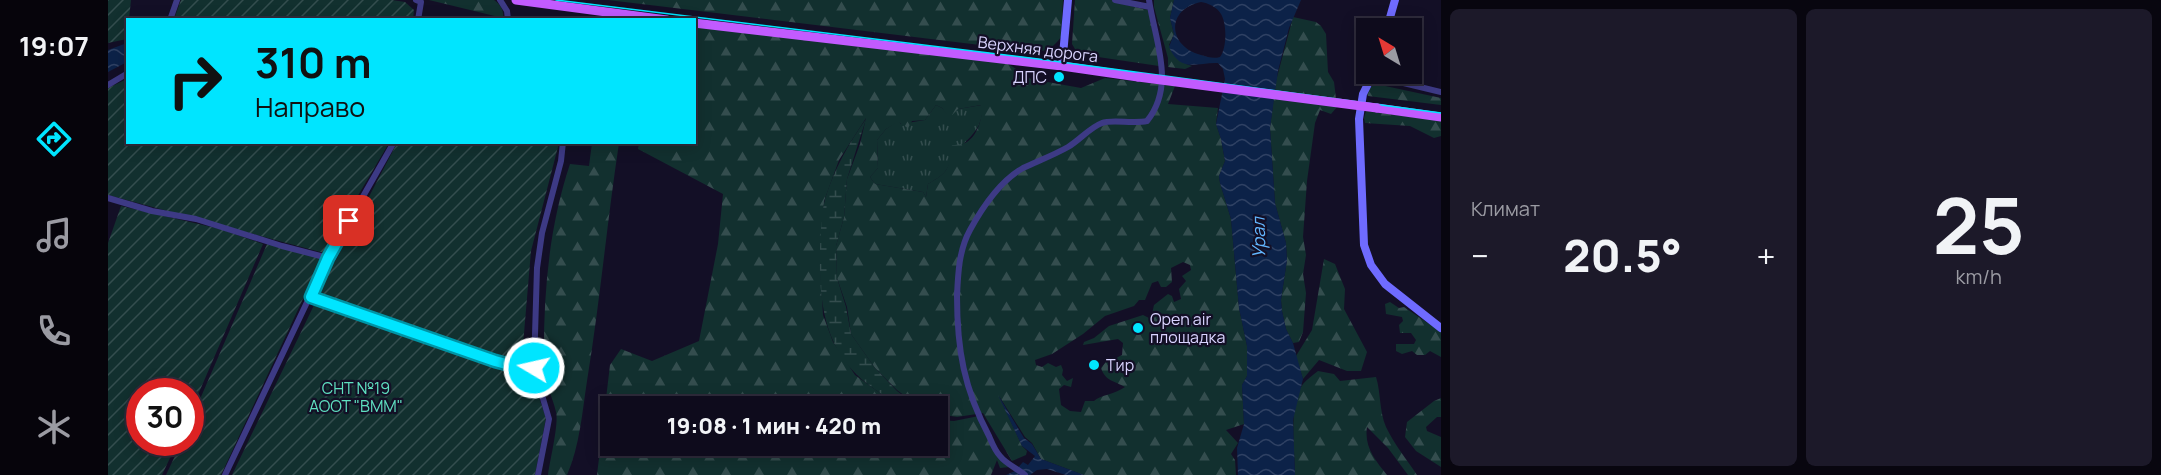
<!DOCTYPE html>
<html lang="ru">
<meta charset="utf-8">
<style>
:root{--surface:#0e0b1c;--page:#1c1929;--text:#f1f3f6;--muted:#9b9ba3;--line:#2e2b3b;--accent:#00e5ff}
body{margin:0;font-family:Manrope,sans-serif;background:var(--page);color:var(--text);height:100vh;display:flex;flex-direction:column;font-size:22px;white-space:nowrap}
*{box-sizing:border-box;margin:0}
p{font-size:20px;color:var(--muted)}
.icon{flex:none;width:33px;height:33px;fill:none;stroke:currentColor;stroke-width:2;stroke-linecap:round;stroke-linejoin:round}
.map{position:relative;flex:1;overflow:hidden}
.drawer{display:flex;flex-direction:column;gap:9px;padding:9px;background:#08060f;width:720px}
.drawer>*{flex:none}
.top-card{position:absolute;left:18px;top:18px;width:570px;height:126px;border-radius:0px;box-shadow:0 3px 15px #0003,0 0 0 2px var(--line);background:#00e5ff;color:#111;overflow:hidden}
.needle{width:39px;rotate:322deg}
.controls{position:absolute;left:1248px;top:18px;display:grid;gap:12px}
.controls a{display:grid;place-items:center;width:66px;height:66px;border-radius:0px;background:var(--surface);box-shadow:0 3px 15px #0003,0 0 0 2px var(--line);font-size:30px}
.speed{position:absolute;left:18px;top:378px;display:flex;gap:12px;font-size:30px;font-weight:700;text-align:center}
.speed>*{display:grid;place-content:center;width:78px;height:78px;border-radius:50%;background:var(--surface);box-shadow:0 3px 15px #0003,0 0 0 2px var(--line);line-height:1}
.speed .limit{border:9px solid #d22;background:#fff;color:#111}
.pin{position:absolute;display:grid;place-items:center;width:51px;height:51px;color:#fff;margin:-26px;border-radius:12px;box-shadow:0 3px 9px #0006}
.me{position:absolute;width:66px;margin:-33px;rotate:279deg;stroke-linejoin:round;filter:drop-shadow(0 0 4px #0008)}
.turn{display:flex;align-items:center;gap:21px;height:126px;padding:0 30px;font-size:27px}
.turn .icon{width:78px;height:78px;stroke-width:2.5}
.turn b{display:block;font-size:42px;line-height:51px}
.big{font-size:45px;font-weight:800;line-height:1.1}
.drawer .card{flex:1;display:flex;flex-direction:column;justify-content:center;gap:9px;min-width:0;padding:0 21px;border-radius:9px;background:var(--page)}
.drawer .dial{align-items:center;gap:0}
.dial b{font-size:78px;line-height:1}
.heat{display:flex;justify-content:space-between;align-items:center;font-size:33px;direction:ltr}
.drawer .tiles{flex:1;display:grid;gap:9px;grid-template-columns:repeat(2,1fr)}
.trip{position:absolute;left:492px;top:396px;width:348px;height:60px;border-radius:0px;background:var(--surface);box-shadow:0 3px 15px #0003,0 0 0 2px var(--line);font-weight:800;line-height:60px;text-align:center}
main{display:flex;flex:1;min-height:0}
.tab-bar{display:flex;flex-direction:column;width:108px;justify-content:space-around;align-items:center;background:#06040b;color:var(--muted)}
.tab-bar .icon{width:42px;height:42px}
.tab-bar .on{color:var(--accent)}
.tab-bar b{font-size:27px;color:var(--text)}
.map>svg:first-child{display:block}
</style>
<main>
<nav class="tab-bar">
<b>19:07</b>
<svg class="icon on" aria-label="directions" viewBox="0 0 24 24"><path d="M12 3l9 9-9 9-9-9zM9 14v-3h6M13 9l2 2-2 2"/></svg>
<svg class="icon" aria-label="music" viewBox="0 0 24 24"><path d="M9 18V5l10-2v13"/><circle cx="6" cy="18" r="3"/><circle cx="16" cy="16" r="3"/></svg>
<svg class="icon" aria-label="phone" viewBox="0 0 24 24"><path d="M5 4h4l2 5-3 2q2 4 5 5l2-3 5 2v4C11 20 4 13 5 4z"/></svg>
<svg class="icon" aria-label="climate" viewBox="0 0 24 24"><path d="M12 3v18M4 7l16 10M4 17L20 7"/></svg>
</nav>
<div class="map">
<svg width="1333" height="475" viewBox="0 0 1333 475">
<defs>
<pattern id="grass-tufts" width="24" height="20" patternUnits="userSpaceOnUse" patternTransform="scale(1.5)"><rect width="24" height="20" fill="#12302f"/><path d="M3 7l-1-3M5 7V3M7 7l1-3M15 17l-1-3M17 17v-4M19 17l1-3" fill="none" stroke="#344d4e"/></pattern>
<pattern id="forest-firs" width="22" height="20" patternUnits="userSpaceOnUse" patternTransform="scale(1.5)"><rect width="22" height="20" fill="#12302f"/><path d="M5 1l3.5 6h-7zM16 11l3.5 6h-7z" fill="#344d4e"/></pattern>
<pattern id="wetland-marsh" width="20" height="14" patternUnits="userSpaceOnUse" patternTransform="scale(1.5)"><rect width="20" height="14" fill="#12302f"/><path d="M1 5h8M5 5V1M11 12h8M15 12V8" fill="none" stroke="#344d4e"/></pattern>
<pattern id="garden-furrows" width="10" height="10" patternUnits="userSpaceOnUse" patternTransform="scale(1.5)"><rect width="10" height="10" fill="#12302f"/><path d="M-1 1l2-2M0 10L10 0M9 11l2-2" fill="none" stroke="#344d4e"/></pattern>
<pattern id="water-waves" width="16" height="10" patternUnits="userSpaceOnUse" patternTransform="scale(1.5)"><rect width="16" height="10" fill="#0c2248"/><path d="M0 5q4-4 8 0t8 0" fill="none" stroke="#2f4163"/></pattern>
</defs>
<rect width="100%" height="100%" fill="#130f26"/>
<path fill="url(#grass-tufts)" d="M828 105 834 108 840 115 850 109 874 105C877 128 858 142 842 155 843 171 832 177 820 184L818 197 815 192 767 184 762 177 770 168 769 140 778 129 790 121 793 124 817 120Z"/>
<path fill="url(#forest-firs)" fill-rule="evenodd" d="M321 0H386C392 4 396 10 395 18Z
M500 0H955L953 37C936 61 922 48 899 45L897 48Z
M967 0H1015L1014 4 1040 10 1052 58 1051 66 970 54 964 44Z
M1046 0H1066L1062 18 1066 34 1061 45 1078 64 1084 66 1077 69 1060 67V58L1046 7Z
M1185 17 1208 22 1213 26 1218 34 1220 72 1226 82 1229 107 1223 114 1212 110 1207 123 1199 181 1195 237 1198 255 1195 274 1198 293 1195 332 1191 342 1185 343 1178 329 1174 311 1173 300 1179 260 1178 243 1167 203 1162 128 1168 81Z
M587 25 899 63 923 79 973 88 997 78 1067 86 1060 104 1110 108 1108 124 1113 139 1117 161 1111 176 1112 183 1123 219 1131 308 1139 346V376L1134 385 1136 424 1118 430 1130 443 1123 454 1127 460 1128 475H976L933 459 924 443 917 437 891 396 914 446 919 451 918 455 904 461 875 413 849 417 830 414V406H810L789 390 767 368 743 334 739 307 729 278 728 246 736 217 739 179 752 144 758 118 731 160 716 201 712 266 715 315 725 342 747 375 776 396 797 406H502V446H830V420L846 421 871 416 879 433 902 467 892 468 889 460 883 475H489L502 365 513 349 544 361 591 341 610 244 615 194 530 149 531 143 586 142ZM828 105 834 108 839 115H844L850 109 873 105C876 116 869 138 857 143 851 145 843 145 837 146 847 167 837 174 820 184L818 197 815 192 767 184 762 177 770 168 769 140 778 129 790 122 800 128 804 121 817 120ZM1075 262 1082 265 1083 270 1074 276 1078 281 1071 289 1073 299 1066 302 1064 296 1060 294 1046 305 1043 319 1035 315 1001 326 986 338 976 342 975 345 1010 339 1015 343 1014 355 1008 358H1001L993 368C997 381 1007 381 1017 387 1008 394 992 395 986 401H977L973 412 962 411 953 405 951 389 956 385 963 387 965 378 959 381 954 375 955 370 953 365 948 367 940 363 934 367 928 365 927 360 944 354 975 334 997 316 1026 306 1031 300H1037L1044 283 1050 281 1053 287H1058L1064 282 1063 268Z
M1268 84 1333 98V105L1260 96 1259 94 1261 88Z
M1258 111 1333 121V136L1326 138 1302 126 1257 123 1256 118Z
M484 143H511C499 222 492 302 479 381 474 413 472 445 459 475H440C442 460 451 424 448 412 445 397 436 383 436 368 435 299 440 230 462 164L481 166Z
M1216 259 1227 264 1237 289 1236 309 1259 352 1253 371H1239L1211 360 1195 379 1188 356 1204 330Z
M1282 302 1291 308 1296 307 1333 332V357L1322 351 1317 355H1309L1304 351 1294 354 1288 351V344H1306L1308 340 1303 333H1292L1291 325 1295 321 1294 317 1278 314 1277 304Z
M1210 371 1226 374 1232 381 1268 377C1273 393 1271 411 1278 427 1286 444 1299 460 1309 475H1300L1280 448 1259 427C1256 447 1267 460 1279 475H1187C1187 451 1180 404 1195 384 1199 379 1205 375 1210 371Z
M1333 398V417H1329L1318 427 1319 431 1333 437V467L1308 451 1297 437 1299 422 1326 401Z"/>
<path fill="url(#wetland-marsh)" d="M758 119 739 179 736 217 728 246 729 278 738 307 743 334 767 368 789 391 809 406C790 407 776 396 761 385 715 351 711 301 712 249 713 233 713 215 717 199 726 170 740 144 758 119Z"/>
<path fill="url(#garden-furrows)" d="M0 0H23L19 39 0 43Z
M73 0H284L297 2 306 10 305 20 66 19Z
M19 79 20 142 281 143 216 253 0 195V88Z
M289 143H451L423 251 414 357 405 363 207 294 229 258Z
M13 206 112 229 155 244 83 411 82 392H32V442L69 443 54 475H0V243Z
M159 244 214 258 113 475H58L73 443 82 442 83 420Z
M208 301 424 377 438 418 427 475H124Z"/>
<path fill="url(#water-waves)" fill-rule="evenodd" d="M1066 0H1193L1181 28 1170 71 1162 128 1167 203 1178 243 1179 260 1173 300 1174 311 1178 329 1185 343 1195 379 1185 420 1187 475H1130L1129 448 1136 424 1134 385 1139 376V346L1131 308 1123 219 1112 183 1111 176 1117 161 1113 139 1108 124 1117 79 1115 69 1110 63C1089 62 1073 74 1061 47L1066 34 1062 18ZM1093 2C1100 3 1109 7 1113 14 1119 24 1119 48 1112 57 1105 59 1100 57 1093 55 1059 46 1058 9 1093 2Z
M19 43V62L0 72V50Z
M890 395 916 438 924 444 933 459 976 475H958L939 469 929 470 922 475H898L907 471 915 462 920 465 927 456 914 446Z"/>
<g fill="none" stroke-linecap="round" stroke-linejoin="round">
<path stroke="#3d3a85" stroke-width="6" d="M308 0 313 2 310 20
M392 0 399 11 400 20
M1007 0 1042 7
M62 20 69 0
M1277 74 1283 80 1333 92
M0 85 20 73
M0 198 44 211 88 219 174 246 220 258
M203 296 387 361 409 367 426 368
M117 475 220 258 286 142
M430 475 441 419 426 368 429 268 434 233 453 161 455 142
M917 475C910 469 898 464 892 456 887 451 884 443 881 436 856 389 849 349 849 296 850 273 851 250 862 230 874 208 892 181 915 168 930 161 946 155 960 147 972 140 981 128 994 123 1003 119 1025 124 1039 121 1068 85 1047 41 1041 0"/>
<path stroke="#6f6bff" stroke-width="8" d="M1279 28 1287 0
M954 66 960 0
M1265 74 1255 94 1251 119 1256 245 1263 265 1277 284 1333 328"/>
<path stroke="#c25bff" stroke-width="9" d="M408 0 559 20
M586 23 954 66 1030 77
M1269 108 1333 117"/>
<path stroke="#00e5ff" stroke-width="1.5" d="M448 0 930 59 1333 113"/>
<path stroke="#c25bff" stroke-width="9" d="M1030 77 1269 108"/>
</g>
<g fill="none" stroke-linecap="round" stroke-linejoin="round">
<defs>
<path id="route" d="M241 221 220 258 203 297 387 361 409 367 426 368"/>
</defs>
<use href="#route" stroke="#0095a6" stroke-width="15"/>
<use href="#route" stroke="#00e5ff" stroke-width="10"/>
</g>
<g fill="#00e5ff" stroke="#130f26" stroke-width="2">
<circle cx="951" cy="77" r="6"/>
<circle cx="1030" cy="328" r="6"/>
<circle cx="986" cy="365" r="6"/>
</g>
<g text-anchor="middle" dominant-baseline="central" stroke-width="4.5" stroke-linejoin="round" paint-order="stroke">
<g font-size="16" fill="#d9d4ff" stroke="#130f26">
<text transform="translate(930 49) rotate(7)">Верхняя дорога</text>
</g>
<g font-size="16" fill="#d9d4ff" stroke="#130f26" text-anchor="start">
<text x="939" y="77" text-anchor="end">ДПС</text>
<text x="1042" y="319">Open air<tspan x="1042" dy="18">площадка</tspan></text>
<text x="998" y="365">Тир</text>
</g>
<g font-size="16" fill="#5fe0c0" stroke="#130f26">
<text x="248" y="388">СНТ №19<tspan x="248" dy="18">АООТ "ВММ"</tspan></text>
</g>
<g font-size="18" font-style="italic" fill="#62b6ff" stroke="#130f26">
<text transform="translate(1150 238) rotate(-91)">Урал</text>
</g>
</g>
</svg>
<div class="controls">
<a><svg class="needle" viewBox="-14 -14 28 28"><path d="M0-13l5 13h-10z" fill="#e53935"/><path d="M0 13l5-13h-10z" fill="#9b9ba3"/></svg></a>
</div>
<div class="speed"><div class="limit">30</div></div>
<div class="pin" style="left:241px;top:221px;background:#d93025"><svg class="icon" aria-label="arrive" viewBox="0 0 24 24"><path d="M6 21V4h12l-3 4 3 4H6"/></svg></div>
<svg class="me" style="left:426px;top:368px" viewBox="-20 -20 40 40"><circle r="17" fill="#00e5ff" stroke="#fff" stroke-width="3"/><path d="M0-11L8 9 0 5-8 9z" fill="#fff"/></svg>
<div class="trip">19:08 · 1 мин · 420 m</div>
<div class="top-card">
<div class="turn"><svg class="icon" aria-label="right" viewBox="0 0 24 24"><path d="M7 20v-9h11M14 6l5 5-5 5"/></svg><div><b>310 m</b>Направо</div></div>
</div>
</div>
<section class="drawer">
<div class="tiles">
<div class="card"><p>Климат</p>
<div class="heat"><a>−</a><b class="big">20.5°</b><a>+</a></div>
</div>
<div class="card dial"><b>25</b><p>km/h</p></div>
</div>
</section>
</main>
